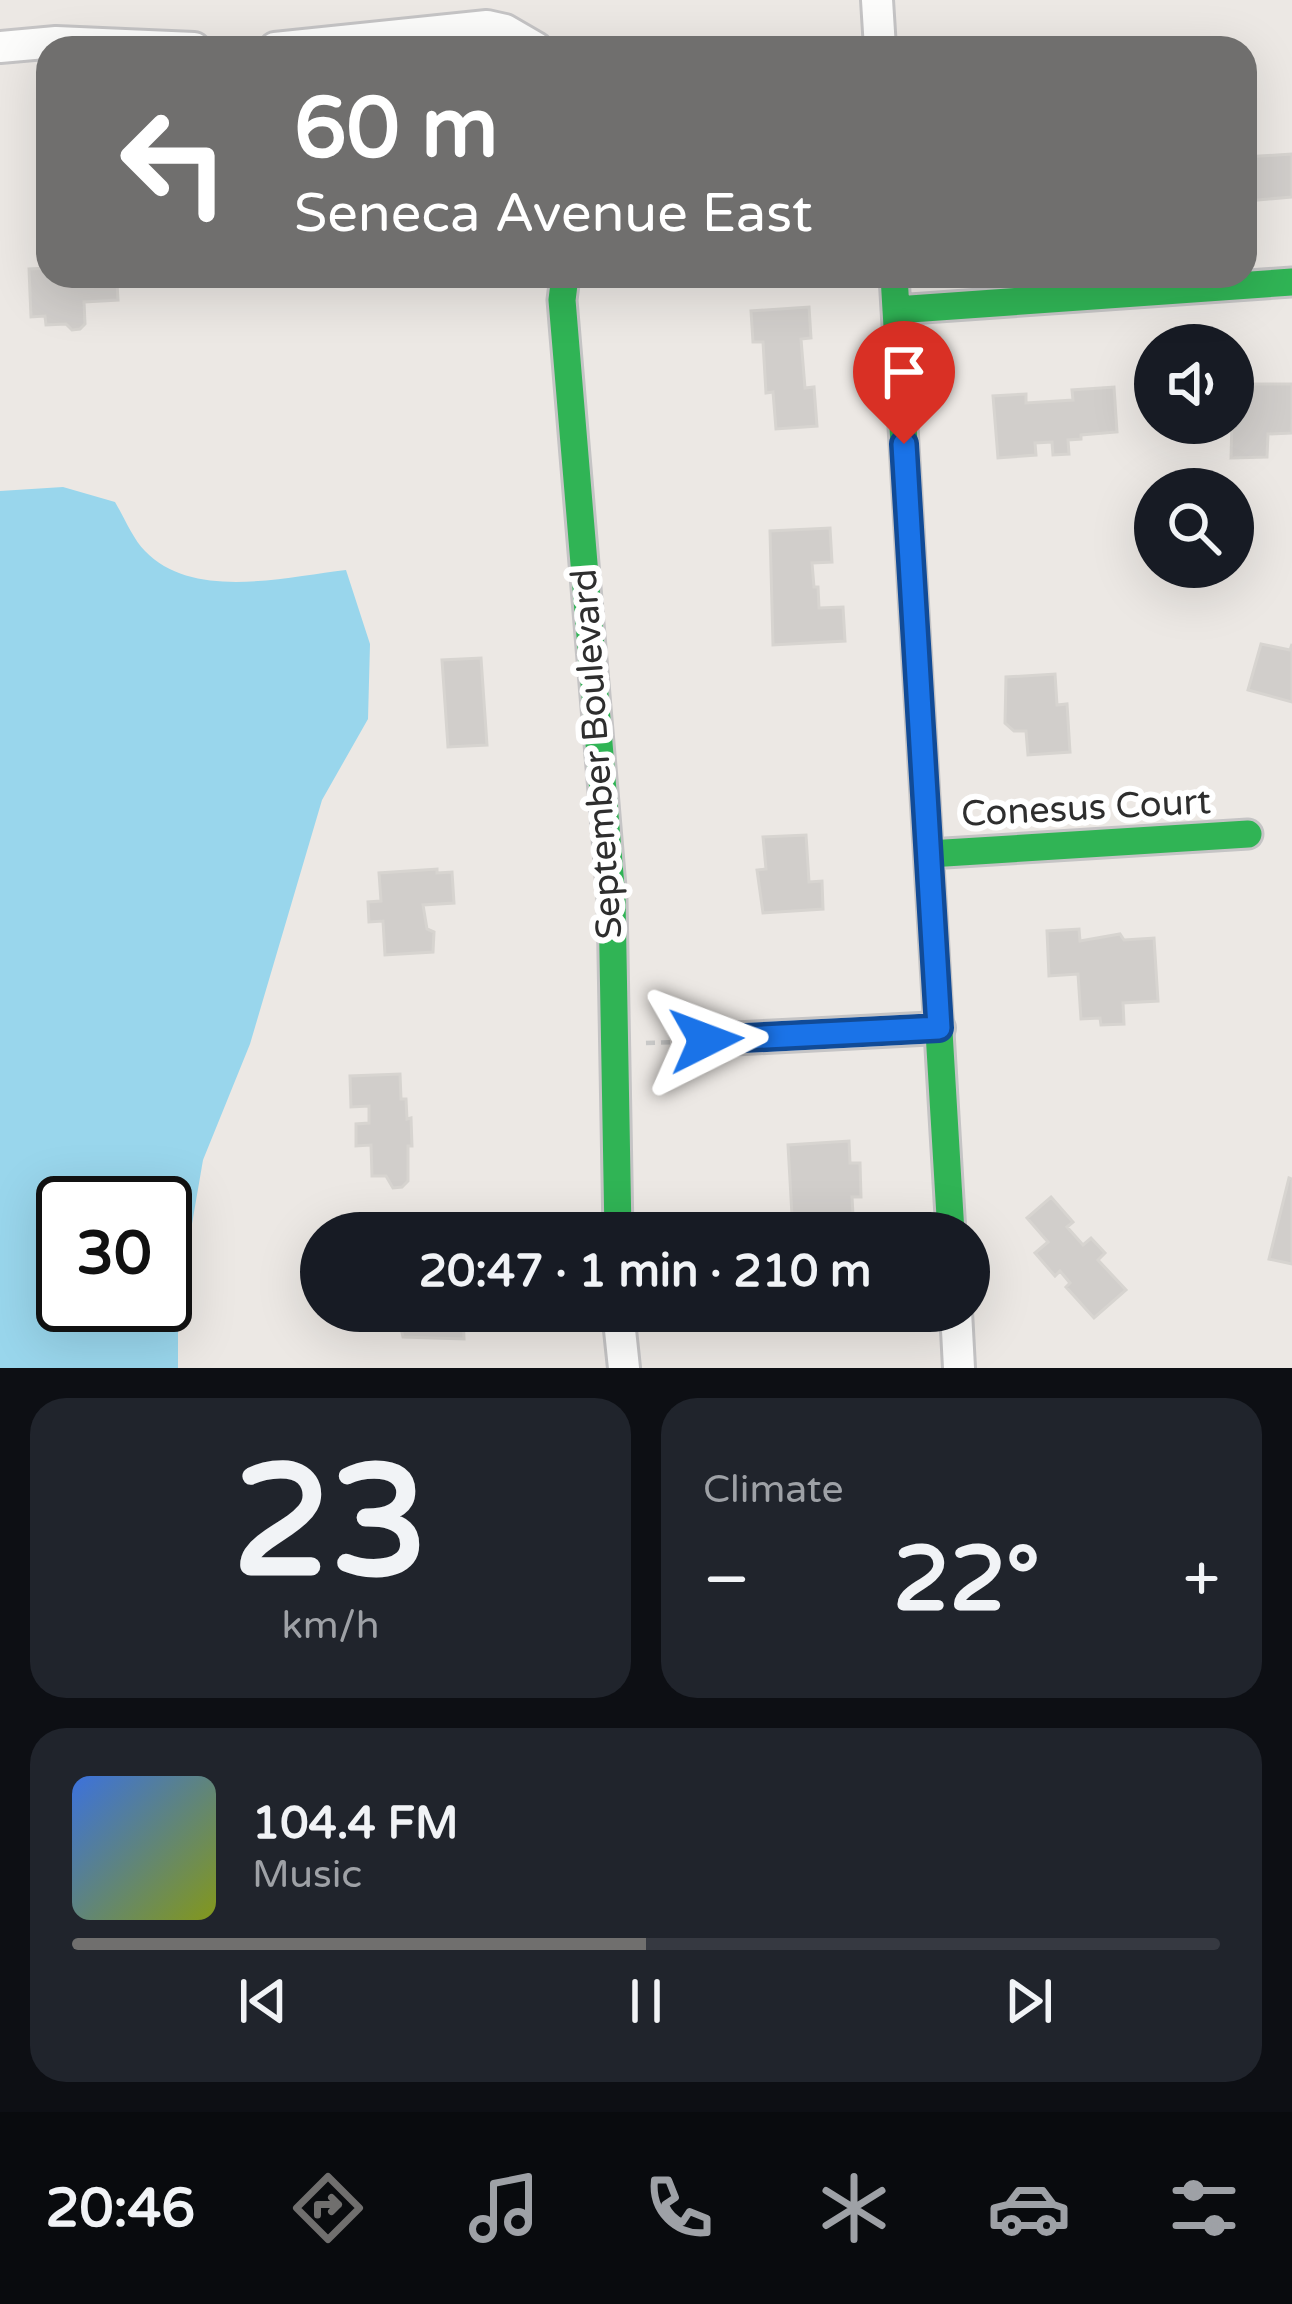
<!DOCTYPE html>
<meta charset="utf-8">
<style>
:root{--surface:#171b24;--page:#20242c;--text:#f1f3f6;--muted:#9ea1a6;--line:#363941;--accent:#706f6e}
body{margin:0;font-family:"Varela Round",sans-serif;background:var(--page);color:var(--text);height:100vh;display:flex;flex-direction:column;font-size:45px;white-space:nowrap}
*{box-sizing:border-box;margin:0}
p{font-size:39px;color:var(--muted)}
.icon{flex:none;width:66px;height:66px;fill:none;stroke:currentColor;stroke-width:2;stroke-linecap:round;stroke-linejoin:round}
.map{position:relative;height:1368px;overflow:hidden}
.sheet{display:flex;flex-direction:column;gap:30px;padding:30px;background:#0d0f14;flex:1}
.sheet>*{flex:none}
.banner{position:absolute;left:36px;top:36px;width:1221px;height:252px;border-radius:36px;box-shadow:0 12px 48px #0002;background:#706f6e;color:#fff;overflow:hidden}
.fabs{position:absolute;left:1134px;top:324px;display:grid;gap:24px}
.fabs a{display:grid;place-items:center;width:120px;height:120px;border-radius:50%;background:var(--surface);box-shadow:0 12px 48px #0002;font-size:60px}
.speed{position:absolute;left:36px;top:1176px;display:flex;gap:24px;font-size:60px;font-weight:700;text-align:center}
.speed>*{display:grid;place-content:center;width:156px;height:156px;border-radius:50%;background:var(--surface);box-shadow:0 12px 48px #0002;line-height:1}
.speed .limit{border:6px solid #111;border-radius:18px;background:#fff;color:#111}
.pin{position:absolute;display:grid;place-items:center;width:102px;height:102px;color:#fff;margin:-123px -51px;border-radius:50% 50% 50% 0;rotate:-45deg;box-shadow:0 0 12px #0007}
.pin .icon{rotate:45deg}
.me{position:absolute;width:132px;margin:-66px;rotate:87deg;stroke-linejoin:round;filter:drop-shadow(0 0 9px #0008)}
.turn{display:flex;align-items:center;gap:42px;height:252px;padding:0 60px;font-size:54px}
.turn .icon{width:156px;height:156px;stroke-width:2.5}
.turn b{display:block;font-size:84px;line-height:102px}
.big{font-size:90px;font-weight:800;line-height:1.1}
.sheet .tile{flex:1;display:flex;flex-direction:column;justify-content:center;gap:18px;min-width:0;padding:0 42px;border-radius:36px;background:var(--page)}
.sheet .dial{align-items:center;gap:0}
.dial b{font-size:156px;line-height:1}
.song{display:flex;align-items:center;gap:36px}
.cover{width:144px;height:144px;border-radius:18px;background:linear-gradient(135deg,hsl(220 70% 55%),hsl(70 70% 35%))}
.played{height:12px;border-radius:6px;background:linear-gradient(90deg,var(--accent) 50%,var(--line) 50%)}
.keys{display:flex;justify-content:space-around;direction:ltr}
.heat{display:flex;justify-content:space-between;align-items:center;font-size:66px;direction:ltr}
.sheet .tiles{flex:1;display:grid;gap:30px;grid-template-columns:1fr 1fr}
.tile:last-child{grid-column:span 2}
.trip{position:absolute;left:300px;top:1212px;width:690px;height:120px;border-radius:60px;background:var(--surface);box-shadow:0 12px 48px #0002;font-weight:800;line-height:120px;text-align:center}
.tabs{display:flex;height:192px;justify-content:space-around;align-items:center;background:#090b0e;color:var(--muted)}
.tabs .icon{width:84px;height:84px}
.tabs .on{color:var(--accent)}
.tabs b{font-size:54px;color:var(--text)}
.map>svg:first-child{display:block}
</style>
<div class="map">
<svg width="1292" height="1368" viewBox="0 0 1292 1368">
<rect width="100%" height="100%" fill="#ece8e4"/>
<path fill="#99d6ec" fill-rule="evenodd" d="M63 487 115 502C124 517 133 539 145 551 193 601 285 577 346 570L370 644 368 719 322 800 250 1044 203 1160 178 1305V1368H0V491ZM63 1203H165V1305H63Z"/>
<path fill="#d1cecb" stroke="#d7d4d0" stroke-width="3" d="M1292 154V197L1245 201V157Z
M48 268V276H109V284L117 283 118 300 84 302 85 324 80 329 72 330 66 324 46 325 45 316 31 317 29 269Z
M809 307 811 338 801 339 805 388 814 387 817 426 776 429 773 392 766 393 763 342H753L751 311Z
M1233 384H1292V433L1268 434 1267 457 1231 458Z
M1114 387 1117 432 1081 435V439L1068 440 1069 454 1053 455 1052 442 1035 443 1036 455 998 458 993 396 1026 394V403L1073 400 1072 390Z
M830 528 832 562 812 563 814 587H818L819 608 843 607 845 641 773 645 770 531Z
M1261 644 1290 650 1292 644V702L1248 690Z
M481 658 487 745 448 747 442 660Z
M1055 674 1057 705 1067 704 1070 752 1028 755 1026 731H1014L1005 723 1006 677Z
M806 835 809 882 822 881 823 909 763 913 757 870 766 869 763 837Z
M437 869V873L452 872 454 903 423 905 427 929 434 932 433 952 385 955 383 921 369 922 368 902 381 901 379 873Z
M1079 929 1080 941 1120 934 1124 940 1154 938 1158 1001 1123 1003 1124 1024 1101 1025 1100 1018 1081 1019 1078 974 1049 976 1047 931Z
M400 1074 401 1099H406L407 1119 411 1118 412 1146H408V1181L402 1187 393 1188 386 1176H372L371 1145 356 1146V1124L369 1123V1106L351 1107 350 1076Z
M849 1141 850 1163H860L861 1197H852L854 1233H793L788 1145Z
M1289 1178 1292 1179V1264L1269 1259Z
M1051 1197 1073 1222 1067 1227 1083 1245 1091 1238 1105 1253 1098 1260 1126 1290 1094 1318 1066 1287 1070 1283 1060 1271 1055 1276 1035 1253 1048 1242 1027 1218Z
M397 1311 463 1312 464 1339 403 1337Z"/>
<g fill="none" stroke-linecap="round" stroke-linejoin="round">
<defs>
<path id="street" d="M877 0 880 48
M0 47 56 42 194 48
M275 48 487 26 505 30 536 48
M706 1040 939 1028
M618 1311 624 1368
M956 1311 959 1368"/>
<path id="fast" d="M565 276 562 300 612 899 618 1233
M894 276 951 1233
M896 310 1292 282
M929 854 1248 834"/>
</defs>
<use href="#street" stroke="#c5c4c5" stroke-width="36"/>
<use href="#fast" stroke="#c5c4c5" stroke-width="33"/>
<path stroke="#c9c9c8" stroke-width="4.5" stroke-dasharray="9 6" stroke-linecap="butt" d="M646 1043 677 1042"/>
<use href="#street" stroke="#fcfcfb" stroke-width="30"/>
<use href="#fast" stroke="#30b455" stroke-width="27"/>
</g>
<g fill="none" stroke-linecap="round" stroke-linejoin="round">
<defs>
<path id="route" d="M706 1040 939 1028 904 444"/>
</defs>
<use href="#route" stroke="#114b97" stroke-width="30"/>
<use href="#route" stroke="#1a73e8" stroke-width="21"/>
</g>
<g text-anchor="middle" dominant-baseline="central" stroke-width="12" stroke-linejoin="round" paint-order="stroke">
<g font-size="36" fill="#2e2e2e" stroke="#fff">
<text transform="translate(597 754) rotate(-94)">September Boulevard</text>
<text transform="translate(1086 808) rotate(-3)">Conesus Court</text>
</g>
</g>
</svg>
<div class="fabs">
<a><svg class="icon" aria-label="sound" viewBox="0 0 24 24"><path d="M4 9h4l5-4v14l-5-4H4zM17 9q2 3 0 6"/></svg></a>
<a><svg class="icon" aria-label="search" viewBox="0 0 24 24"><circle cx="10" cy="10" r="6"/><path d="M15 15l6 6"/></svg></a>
</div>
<div class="speed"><div class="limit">30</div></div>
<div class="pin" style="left:904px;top:444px;background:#d93025"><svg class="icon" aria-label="arrive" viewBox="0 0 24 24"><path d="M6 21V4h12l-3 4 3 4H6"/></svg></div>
<svg class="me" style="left:706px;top:1040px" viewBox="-20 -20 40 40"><path d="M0-17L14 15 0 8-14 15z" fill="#1a73e8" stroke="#fff" stroke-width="4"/></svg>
<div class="trip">20:47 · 1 min · 210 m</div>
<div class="banner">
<div class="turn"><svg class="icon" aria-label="left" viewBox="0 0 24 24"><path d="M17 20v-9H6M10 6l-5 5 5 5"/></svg><div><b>60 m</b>Seneca Avenue East</div></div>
</div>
</div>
<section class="sheet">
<div class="tiles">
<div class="tile dial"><b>23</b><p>km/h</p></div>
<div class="tile"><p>Climate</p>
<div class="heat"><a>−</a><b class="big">22°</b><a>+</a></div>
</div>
<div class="tile">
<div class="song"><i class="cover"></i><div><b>104.4 FM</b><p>Music</p></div></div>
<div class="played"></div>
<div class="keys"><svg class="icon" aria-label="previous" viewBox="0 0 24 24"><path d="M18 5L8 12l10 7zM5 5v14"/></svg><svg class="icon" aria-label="pause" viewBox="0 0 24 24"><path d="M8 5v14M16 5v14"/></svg><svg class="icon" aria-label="next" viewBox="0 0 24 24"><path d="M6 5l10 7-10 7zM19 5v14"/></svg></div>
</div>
</div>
</section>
<nav class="tabs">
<b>20:46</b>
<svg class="icon on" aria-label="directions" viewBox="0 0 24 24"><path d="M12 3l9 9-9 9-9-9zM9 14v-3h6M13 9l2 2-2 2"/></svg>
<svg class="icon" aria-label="music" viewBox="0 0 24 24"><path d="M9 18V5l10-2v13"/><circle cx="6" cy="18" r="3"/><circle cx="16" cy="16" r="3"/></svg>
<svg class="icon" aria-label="phone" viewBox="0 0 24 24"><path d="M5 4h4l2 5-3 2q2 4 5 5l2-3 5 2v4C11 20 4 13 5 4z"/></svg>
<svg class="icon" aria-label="climate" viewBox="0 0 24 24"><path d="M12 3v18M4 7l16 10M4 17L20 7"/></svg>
<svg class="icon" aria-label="car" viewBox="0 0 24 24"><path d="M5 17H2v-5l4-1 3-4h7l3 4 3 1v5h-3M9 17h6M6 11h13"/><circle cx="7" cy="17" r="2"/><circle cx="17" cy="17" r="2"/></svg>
<svg class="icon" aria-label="filters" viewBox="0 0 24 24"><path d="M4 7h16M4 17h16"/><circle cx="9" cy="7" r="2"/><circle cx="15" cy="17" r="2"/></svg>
</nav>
